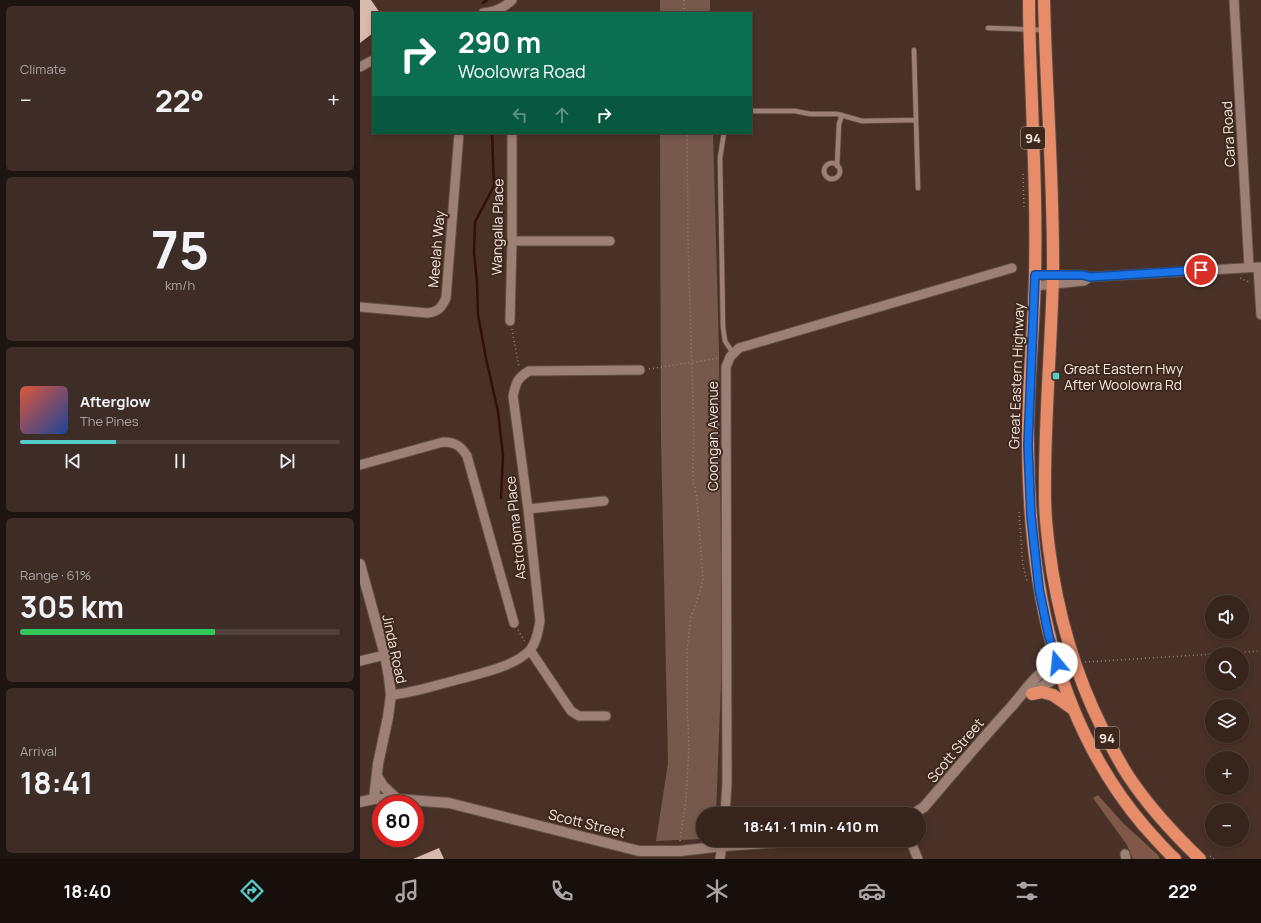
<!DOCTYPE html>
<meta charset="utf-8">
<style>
:root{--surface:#37251d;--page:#3e2d26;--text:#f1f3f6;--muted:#aaa5a4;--line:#51423b;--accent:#53cdc9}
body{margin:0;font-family:Manrope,sans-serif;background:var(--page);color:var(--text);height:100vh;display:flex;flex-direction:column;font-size:15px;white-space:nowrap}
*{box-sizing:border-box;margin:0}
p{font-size:13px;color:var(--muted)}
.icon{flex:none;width:22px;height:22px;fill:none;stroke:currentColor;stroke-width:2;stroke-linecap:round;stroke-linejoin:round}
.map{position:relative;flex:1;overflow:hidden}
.panel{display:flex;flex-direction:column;gap:6px;padding:6px;background:#1e1410;width:360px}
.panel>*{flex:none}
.hud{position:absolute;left:12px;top:12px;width:380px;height:122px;border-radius:0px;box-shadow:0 2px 6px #0003,0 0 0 1px var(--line);background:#0b6e4f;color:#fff;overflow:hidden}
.buttons{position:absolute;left:845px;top:595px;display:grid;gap:8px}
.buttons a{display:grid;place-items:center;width:44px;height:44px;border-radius:50%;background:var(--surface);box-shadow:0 2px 6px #0003,0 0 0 1px var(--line);font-size:20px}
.speed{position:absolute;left:12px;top:795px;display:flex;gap:8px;font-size:20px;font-weight:700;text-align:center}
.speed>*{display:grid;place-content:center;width:52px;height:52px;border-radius:50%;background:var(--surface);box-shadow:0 2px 6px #0003,0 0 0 1px var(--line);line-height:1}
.speed .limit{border:6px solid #d22;background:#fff;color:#111}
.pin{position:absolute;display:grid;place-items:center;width:34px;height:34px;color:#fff;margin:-17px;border:2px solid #fff;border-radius:50%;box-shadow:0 1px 4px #0007}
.me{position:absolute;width:44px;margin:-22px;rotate:343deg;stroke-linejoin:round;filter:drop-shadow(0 0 3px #0008)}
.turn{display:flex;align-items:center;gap:14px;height:84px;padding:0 20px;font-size:18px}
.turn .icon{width:52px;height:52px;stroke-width:2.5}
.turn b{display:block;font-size:28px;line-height:34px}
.lanes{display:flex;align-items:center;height:38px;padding:0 20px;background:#0003;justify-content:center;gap:20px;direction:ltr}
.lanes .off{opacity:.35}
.big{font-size:30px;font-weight:700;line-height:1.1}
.panel .tile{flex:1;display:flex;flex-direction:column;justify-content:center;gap:6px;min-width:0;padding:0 14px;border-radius:6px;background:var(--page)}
.panel .dial{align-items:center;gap:0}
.dial b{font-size:52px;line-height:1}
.song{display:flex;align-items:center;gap:12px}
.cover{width:48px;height:48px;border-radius:6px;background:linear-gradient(135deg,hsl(10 70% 55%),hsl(220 70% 35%))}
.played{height:4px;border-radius:2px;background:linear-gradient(90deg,var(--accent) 30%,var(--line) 30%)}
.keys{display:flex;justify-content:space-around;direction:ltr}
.heat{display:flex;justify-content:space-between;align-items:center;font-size:22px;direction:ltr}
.charge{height:6px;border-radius:3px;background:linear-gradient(90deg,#34c759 61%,var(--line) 0)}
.trip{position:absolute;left:336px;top:807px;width:230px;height:40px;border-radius:20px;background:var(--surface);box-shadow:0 2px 6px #0003,0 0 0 1px var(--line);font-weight:700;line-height:40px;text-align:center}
.dock{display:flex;height:64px;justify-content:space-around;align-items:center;background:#160f0c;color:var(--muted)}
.dock .icon{width:28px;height:28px}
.dock .on{color:var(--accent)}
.dock b{font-size:18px;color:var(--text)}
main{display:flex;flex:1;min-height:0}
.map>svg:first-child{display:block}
</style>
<main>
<section class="panel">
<div class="tile"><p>Climate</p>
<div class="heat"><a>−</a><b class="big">22°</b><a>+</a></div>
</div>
<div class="tile dial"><b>75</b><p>km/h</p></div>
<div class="tile">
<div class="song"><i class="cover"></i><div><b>Afterglow</b><p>The Pines</p></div></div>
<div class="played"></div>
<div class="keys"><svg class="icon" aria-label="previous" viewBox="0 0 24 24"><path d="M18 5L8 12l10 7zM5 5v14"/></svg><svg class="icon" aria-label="pause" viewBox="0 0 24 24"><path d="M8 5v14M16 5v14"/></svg><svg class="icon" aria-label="next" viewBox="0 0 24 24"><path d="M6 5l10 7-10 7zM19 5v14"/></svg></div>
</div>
<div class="tile"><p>Range · 61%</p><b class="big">305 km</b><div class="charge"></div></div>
<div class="tile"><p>Arrival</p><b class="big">18:41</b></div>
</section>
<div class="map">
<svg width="901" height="859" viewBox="0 0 901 859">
<rect width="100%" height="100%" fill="#493127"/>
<path fill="#76584c" d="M300 0H350V13H300Z
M300 133H353L359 351 362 658 356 814H343V839L296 841 308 763 301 439Z"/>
<path fill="#7f5849" d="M738 795 763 823 798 855 800 859H773L767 845 733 798Z"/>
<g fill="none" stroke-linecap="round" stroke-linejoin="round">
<path stroke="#311105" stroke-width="2.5" d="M123 3 127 0
M132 133 134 186 115 222 114 253 117 282 118 315 126 358 138 412 143 455 141 498"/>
</g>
<path fill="#d8b9ad" d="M0 0H11L20 13H13V33L0 43Z
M79 848 84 859H53Z"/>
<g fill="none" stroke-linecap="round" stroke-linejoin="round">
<defs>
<path id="lane" d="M628 28 683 30
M554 50 558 188
M391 111H435L450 114H477L502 121 556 120
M364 133 360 158 363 327 365 341 373 353
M464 171a8 8 0 1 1 16 0a8 8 0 1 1-16 0Z
M477 166 479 124 482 115"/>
<path id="street" d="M874 0 889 267
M123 13C133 12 144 8 152 0
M0 67 13 60
M152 241H250
M898 267 901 315
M675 275H723L730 277 901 267
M675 286 724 281 730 277
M0 307 68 313C78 312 82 307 86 298L99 133
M150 321 152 241V133
M0 465 83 442C95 442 101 446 107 456L154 623
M168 509 244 501
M170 650 211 711 219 716H246
M0 661 25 655
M31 695C52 693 73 686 93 681 116 674 153 668 170 650 177 642 178 631 180 621L168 509 153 396C156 383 157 378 169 371L280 370
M365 814 367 783 366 367 370 357 379 348 652 268
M550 840 558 859
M765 854 766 859
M360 859 363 840"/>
<path id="secondary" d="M0 564 25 655 29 677 31 695 28 717 18 764 14 799
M672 694C687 682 698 676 716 670
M17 776 23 786 37 799
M0 802 14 799H37L89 803 279 851H320L363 846 450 840
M553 814 564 807C593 773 622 739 652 706 662 695 669 683 680 674 691 666 701 662 713 657"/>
<path id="highway" d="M669 0C669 45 672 90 673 135 675 182 676 229 675 275 674 332 667 389 668 446 669 582 694 720 784 826 794 837 804 849 815 859
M684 0C686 92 694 184 693 276 691 350 684 424 685 498 685 515 687 532 689 548 697 612 714 672 743 730 751 746 759 762 769 777 789 807 814 834 840 859
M672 694 682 692 693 695 713 709"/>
</defs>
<use href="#lane" stroke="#634e45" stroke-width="6"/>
<use href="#street" stroke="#634e45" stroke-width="11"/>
<use href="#secondary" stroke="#634e45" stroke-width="12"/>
<use href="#highway" stroke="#634e45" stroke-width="14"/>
<path stroke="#98847b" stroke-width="1.5" stroke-dasharray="1 3" stroke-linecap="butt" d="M324 0V13
M663 174 664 207
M880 278 889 282
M152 329 159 367
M289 369 360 358
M659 512 663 566 667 581
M158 630 165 642
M678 657 681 647
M725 662 901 651
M320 841 326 800 329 746 327 705V650L331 617 338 598 343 580 337 499 333 479V459L334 436 328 243 327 133
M850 856 854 859"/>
<use href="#lane" stroke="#9d8075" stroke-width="4.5"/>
<use href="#street" stroke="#9d8075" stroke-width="9"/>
<use href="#secondary" stroke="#9d8075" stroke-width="10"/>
<use href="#highway" stroke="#e78c69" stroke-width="12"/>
</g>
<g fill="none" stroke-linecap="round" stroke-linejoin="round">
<defs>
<path id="route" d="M697 663 689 637 679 589 671 516 668 445 675 275H723L730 277 841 270"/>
</defs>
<use href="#route" stroke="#114b97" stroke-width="10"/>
<use href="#route" stroke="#1a73e8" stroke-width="7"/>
</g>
<rect fill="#53cdc9" stroke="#3e271d" stroke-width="1.5" x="692" y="372" width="8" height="8" rx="2"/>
<g text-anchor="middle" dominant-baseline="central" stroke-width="4" stroke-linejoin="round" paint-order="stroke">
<g fill="#3e271d" stroke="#c0ada6" stroke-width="1">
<rect x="661" y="127" width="24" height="22" rx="3"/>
<rect x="735" y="727" width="24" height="22" rx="3"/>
</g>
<g font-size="13" font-weight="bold" fill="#f7e7e0">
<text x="673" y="138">94</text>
<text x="747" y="738">94</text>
</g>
<g font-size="14" fill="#f7e7e0" stroke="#3e271d">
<text transform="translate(868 134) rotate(-93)">Cara Road</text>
<text transform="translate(137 227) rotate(-89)">Wangalla Place</text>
<text transform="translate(76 249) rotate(-85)">Meelah Way</text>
<text transform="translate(656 376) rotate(-88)">Great Eastern Highway</text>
<text transform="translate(352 436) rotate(-90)">Coongan Avenue</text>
<text transform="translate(155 528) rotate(-96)">Astroloma Place</text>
<text transform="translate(35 649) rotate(78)">Jinda Road</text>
<text transform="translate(595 750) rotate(-50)">Scott Street</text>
<text transform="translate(227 823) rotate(14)">Scott Street</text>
</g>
<g font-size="14" fill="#f7e7e0" stroke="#3e271d" text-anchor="start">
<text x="704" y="368">Great Eastern Hwy<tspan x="704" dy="16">After Woolowra Rd</tspan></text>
</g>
</g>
</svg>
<div class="buttons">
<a><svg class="icon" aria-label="sound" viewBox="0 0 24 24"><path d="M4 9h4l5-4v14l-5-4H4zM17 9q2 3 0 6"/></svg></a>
<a><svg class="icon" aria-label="search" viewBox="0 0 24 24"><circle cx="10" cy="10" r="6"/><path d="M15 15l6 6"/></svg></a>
<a><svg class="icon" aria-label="layers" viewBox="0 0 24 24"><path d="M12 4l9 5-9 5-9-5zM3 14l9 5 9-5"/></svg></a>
<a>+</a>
<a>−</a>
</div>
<div class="speed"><div class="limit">80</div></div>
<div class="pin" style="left:841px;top:270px;background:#d93025"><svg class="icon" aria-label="arrive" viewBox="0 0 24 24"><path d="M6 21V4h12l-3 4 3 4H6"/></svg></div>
<svg class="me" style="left:697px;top:663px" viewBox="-20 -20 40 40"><circle r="19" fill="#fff"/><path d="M0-13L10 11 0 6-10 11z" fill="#1a73e8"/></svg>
<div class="trip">18:41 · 1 min · 410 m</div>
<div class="hud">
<div class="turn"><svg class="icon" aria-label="right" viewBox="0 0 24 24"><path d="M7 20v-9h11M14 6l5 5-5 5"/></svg><div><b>290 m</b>Woolowra Road</div></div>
<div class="lanes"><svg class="icon off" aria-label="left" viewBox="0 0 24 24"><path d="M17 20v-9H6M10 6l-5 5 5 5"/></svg><svg class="icon off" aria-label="ahead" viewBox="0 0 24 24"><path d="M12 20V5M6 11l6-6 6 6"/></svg><svg class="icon" aria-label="right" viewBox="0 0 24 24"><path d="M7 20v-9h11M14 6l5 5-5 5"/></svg></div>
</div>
</div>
</main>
<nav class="dock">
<b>18:40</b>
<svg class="icon on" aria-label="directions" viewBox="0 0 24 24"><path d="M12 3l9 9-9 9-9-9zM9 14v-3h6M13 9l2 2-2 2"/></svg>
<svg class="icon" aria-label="music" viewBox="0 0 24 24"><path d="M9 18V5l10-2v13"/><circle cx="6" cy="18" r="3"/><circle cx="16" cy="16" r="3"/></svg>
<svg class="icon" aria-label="phone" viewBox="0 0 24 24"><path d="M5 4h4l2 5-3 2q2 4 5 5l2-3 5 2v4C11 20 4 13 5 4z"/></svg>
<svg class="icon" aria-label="climate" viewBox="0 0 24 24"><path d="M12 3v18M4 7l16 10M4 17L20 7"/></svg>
<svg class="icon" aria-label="car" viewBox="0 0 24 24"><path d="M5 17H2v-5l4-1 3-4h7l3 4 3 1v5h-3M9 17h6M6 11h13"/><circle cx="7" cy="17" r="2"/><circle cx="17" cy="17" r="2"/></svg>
<svg class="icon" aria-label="filters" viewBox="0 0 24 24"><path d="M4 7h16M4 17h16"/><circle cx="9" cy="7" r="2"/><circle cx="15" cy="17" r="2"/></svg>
<b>22°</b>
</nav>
